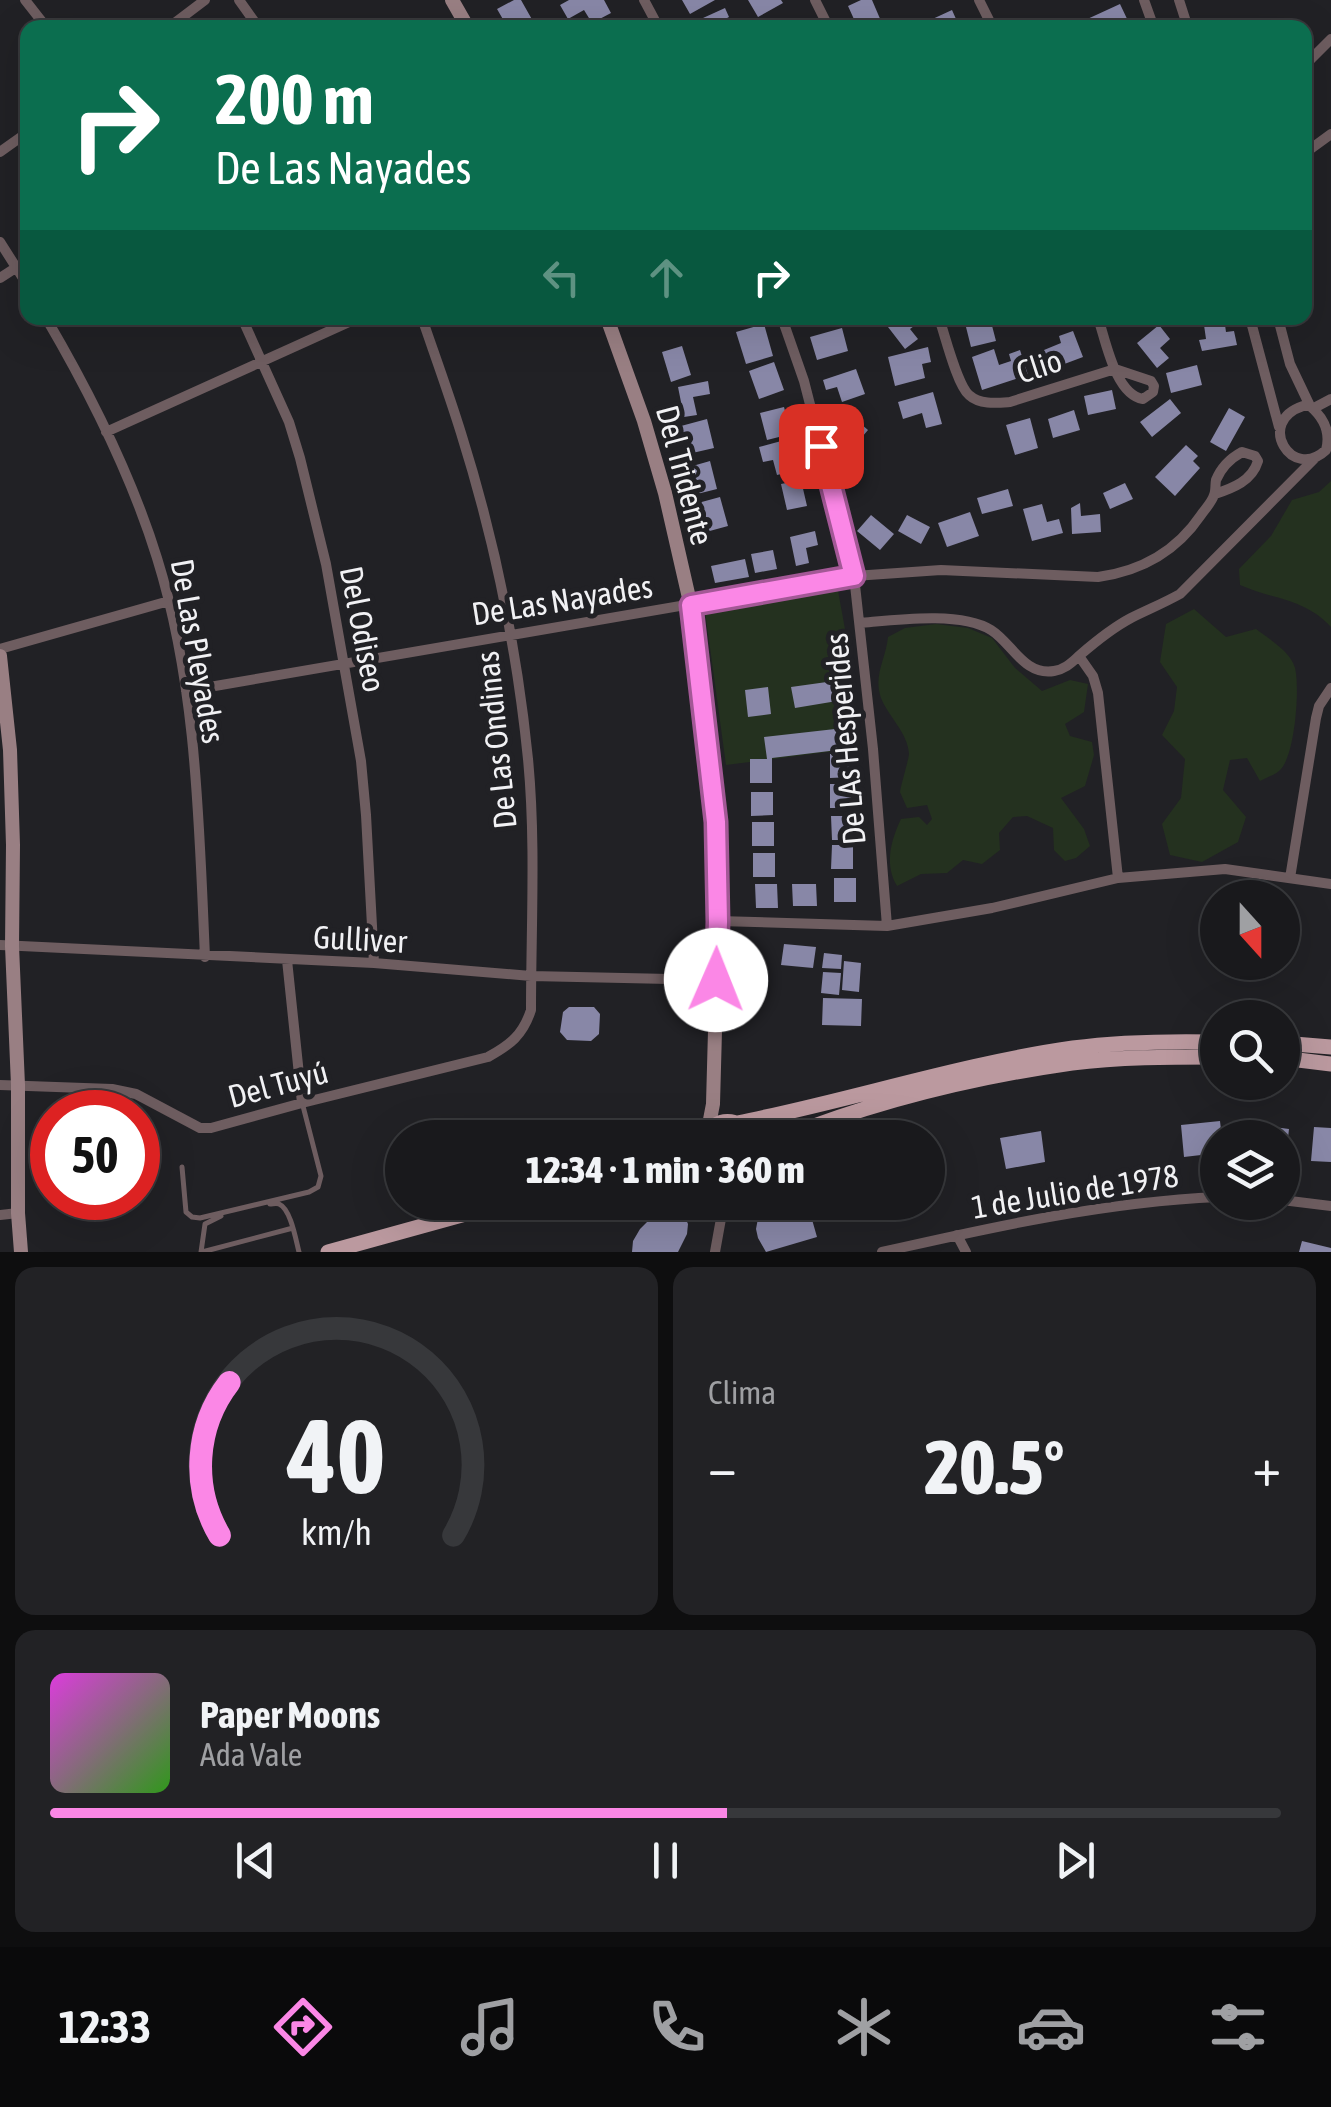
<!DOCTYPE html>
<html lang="es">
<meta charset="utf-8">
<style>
:root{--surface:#19191c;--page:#222225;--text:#f1f3f6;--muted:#9fa0a3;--line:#37383b;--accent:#fb87e6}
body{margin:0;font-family:"Asap Condensed",sans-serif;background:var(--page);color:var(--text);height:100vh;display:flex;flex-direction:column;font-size:38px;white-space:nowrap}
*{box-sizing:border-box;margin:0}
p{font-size:32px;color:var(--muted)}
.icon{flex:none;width:55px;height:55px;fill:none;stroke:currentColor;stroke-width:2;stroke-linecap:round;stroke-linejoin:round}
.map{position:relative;height:1252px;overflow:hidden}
.sheet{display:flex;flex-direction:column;gap:15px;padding:15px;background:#0e0e0f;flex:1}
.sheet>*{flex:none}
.guide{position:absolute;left:20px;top:20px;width:1292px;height:305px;border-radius:20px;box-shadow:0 10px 40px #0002,0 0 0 2px var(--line);background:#0b6e4f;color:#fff;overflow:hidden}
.needle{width:65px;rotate:159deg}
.fabs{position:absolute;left:1200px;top:880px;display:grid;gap:20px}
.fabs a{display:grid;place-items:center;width:100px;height:100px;border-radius:50%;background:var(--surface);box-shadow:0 10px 40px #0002,0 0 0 2px var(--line);font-size:50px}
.speed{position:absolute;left:30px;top:1090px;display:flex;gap:20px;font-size:50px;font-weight:700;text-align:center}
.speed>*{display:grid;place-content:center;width:130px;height:130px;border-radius:50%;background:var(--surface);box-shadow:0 10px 40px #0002,0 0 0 2px var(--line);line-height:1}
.speed .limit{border:15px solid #d22;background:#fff;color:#111}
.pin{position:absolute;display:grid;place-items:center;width:85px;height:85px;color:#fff;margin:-42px;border-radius:20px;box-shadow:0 5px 15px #0006}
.me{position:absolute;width:110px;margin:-55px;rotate:1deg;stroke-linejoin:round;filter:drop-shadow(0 0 8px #0008)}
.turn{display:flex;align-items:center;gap:35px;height:210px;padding:0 30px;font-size:45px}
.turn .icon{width:130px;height:130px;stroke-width:2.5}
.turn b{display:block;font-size:70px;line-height:85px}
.lanes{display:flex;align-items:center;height:95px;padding:0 30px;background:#0003;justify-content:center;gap:50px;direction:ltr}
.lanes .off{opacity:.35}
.big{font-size:75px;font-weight:800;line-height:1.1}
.sheet .card{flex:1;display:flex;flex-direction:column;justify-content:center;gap:15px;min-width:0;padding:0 35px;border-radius:20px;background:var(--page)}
.sheet .dial{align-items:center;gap:0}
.dial svg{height:260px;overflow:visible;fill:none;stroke:var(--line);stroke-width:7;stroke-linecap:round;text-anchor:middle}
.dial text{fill:var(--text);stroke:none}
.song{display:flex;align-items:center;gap:30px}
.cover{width:120px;height:120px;border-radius:15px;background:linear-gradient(135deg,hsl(300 70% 55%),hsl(110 70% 35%))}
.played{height:10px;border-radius:5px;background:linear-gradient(90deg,var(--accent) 55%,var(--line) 55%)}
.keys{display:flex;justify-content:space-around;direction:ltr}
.heat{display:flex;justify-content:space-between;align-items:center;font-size:55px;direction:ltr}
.sheet .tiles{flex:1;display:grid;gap:15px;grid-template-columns:1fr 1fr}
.card:last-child{grid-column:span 2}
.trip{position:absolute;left:385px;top:1120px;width:560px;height:100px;border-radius:50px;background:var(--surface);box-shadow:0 10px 40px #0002,0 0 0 2px var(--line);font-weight:800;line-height:100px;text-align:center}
.dock{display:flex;height:160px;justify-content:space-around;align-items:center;background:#0a0a0b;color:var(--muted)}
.dock .icon{width:70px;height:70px}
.dock .on{color:var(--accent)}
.dock b{font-size:45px;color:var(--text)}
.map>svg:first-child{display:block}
</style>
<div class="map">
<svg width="1331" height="1252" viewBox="0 0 1331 1252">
<rect width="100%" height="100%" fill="#212125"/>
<path fill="#24311f" d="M1331 481V627C1304 598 1274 600 1240 585L1239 569 1271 536 1292 500 1319 492Z
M837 585 852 668 859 748 726 765 705 611Z
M1194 609 1226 637 1256 629C1269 639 1291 652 1295 668 1300 688 1295 754 1281 769 1277 774 1266 778 1260 781L1247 758 1230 760 1223 790 1246 817 1238 842 1202 862 1170 855 1162 824 1181 798 1185 759 1162 735 1174 711 1177 687 1160 662 1166 624Z
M936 624 968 628 992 638 1015 668 1042 691 1070 680 1088 684 1084 712 1065 724 1070 736 1092 742 1094 755 1085 786 1061 798 1084 829 1090 846 1076 858 1065 861 1054 850 1053 828 1027 816 1013 817 999 833 1000 850 982 864 963 860 947 873 921 874 897 886C884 865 891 840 901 819L919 817 927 825 932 819 927 805 907 808 900 792C901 785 909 758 909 754 908 733 888 716 881 698 873 675 886 659 888 637L905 628Z"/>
<path fill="#8887a7" d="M514 0H521L534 23 527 28H508L497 9Z
M569 0H604L611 13 592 23 584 10 568 19 560 5Z
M682 0H715L690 14Z
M748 0H781L783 3 758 17Z
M861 0H872L884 28H858L848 6Z
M1120 4 1129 23 1119 28H1086L1083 21Z
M725 8 729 17 719 22 722 28H693L692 23Z
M952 10 960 28H913Z
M900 318H925L910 329 918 339 905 349 888 327Z
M986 318H990L996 341 971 347 965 323Z
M1119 318H1153V319L1121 326Z
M1203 318H1224L1226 332 1234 331 1237 345 1202 351 1199 340 1206 339Z
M764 324 773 356 746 364 736 332Z
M1159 325 1170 339 1160 348 1169 358 1157 368 1137 343Z
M842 328 848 351 817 360 810 337Z
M1073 331 1083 357 1051 369 1044 350 1061 343 1059 336Z
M682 346 691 375 671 382 662 352Z
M928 347 931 362 922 364 925 378 895 386 888 357Z
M994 349 999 365 1011 361 1009 354 1020 350 1028 375 982 390 972 357Z
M774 362 784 390 759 399 749 371Z
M1197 365 1202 385 1171 393 1166 373Z
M856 369 865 394 842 402 837 387 826 390 823 380Z
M708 381 710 394 693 397 697 415 684 417 678 387Z
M1112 390 1116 409 1088 415 1084 396Z
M933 392 942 424 926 428 922 413 903 419 898 402Z
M1170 399 1181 413 1152 437 1140 422Z
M784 407 791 434 767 440 760 413Z
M1229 408 1245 417 1226 451 1210 442Z
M1074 410 1080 430 1053 438 1048 419Z
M847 412 868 430 851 450 830 432Z
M1030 418 1038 448 1015 455 1006 425Z
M707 419 714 448 688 454 681 426Z
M796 437 800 453 787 457 788 462 799 459 802 469 777 475 773 460 763 462 759 447Z
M1186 445 1198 456 1193 461 1200 468 1175 496 1155 477Z
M710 461 717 489 697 494 689 467Z
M801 480 807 506 787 510 781 484Z
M1125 483 1133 499 1110 509 1103 493Z
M1008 489 1013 506 982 514 977 498Z
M720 497 728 526 706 532 698 503Z
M1080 503 1081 516 1100 514 1101 532 1072 534 1071 508Z
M1042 504 1047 522 1059 519 1063 533 1032 541 1023 509Z
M970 512 979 536 947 547 938 523Z
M871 515 894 534 880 550 857 531Z
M907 515 930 527 921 544 898 531Z
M815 531 818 545 806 548 809 563 796 566 790 537Z
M773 550 777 569 755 573 751 554Z
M745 559 749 577 715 583 711 566Z
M834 681 837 701 795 708 791 687Z
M768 687 771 714 748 717 745 690Z
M844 728 846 749 772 758V783H750V759H767L764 737Z
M830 754H852V777L830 778Z
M830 784H852V808H830Z
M751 792H773V815L751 816Z
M831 816H853L854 840H832Z
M752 822H774V846H752Z
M832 845H853V869H831Z
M753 853H775V877H753Z
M834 878H856V902H834Z
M755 884H777L778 908H756Z
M792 884H816L817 906H793Z
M784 944 816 947 813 968 781 965Z
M824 953 842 955 841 969 822 968Z
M844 961 861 963 859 992 842 990Z
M823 972 841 973 839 995 821 993Z
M823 998 862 999 861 1026 822 1025Z
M569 1007H594L600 1014 599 1034 591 1041 567 1040 560 1032 563 1012Z
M1220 1121 1222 1138H1218V1153L1184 1157 1181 1125Z
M1252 1124 1289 1129 1285 1165H1282V1138H1251Z
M1314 1127 1331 1128V1162L1311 1161Z
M1041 1131 1045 1162 1006 1169 1000 1138Z
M765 1202H807L817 1237 766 1252 758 1238 756 1229 759 1213Z
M669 1211 678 1212 684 1215 688 1224 687 1234 678 1252H632L633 1241 640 1229 650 1219Z
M1302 1241 1331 1248V1252H1299Z"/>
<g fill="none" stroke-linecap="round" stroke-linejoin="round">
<path stroke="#6e5d60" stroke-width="5" d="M182 1167 186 1212 192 1217 200 1218 309 1192 318 1187 321 1176 303 1106
M270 1204C273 1204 276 1203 279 1204 291 1209 296 1241 299 1252
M201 1252 205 1224 221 1216
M202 1252 293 1228"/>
<path stroke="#6e5d60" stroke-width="10" d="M25 0 47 28
M239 0 259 28
M644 0 659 28
M815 0 829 28
M979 0 993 28
M1144 0 1154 28
M1179 0 1188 28
M168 28 205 0
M1305 65 1331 39
M0 152 28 132
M1305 153 1331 134
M0 242 28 286
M0 278 17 267
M46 318C90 393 131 474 157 558 197 686 199 824 205 957
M242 318 289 422 300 458 326 564 361 761 366 815 374 963
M782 318 804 381 854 576 873 749 887 926
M939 318C945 335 957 385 969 395 980 405 997 403 1010 402L1115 369
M1098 318C1106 341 1115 394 1143 399L1153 392 1154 386 1151 381 1115 369
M1250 318 1279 427
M1278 318 1290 364 1310 406
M1303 406H1310C1324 418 1331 432 1326 450 1292 482 1255 422 1303 406Z
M1314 408 1331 399
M106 432 358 318
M860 623C895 620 960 611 991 630 1012 643 1024 676 1054 671 1066 669 1072 662 1080 655 1095 642 1114 627 1131 618 1147 610 1164 603 1180 594L1314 459
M0 649 169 601
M1079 656 1093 676 1098 693 1118 878
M186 691 854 576 941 570 1098 577C1142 571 1176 552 1201 515 1205 509 1212 502 1214 495 1216 491 1215 485 1216 480 1221 468 1231 458 1242 452L1255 456 1258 461C1252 481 1233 488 1215 494
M1290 878 1316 718 1319 706 1331 688
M718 921 887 926 992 908 1118 878 1225 869 1331 884
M0 945 374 963 531 976 716 980
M287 960 302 1103
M0 1085 112 1089 136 1094 200 1128H211L302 1103 488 1057C510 1045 523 1035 531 1010 531 927 536 842 528 759 517 649 494 538 461 433 449 394 435 356 422 318
M1282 1200 1331 1206
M0 1215 18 1213
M957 1235 966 1252
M715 1252 724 1202
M882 1252C992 1227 1105 1202 1218 1197"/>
<path stroke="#997f83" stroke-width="14" d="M452 0 468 28
M607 318 644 421 665 493 692 611 716 822 718 921 713 1104 708 1130
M0 656 10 750 13 845 12 946 18 1085V1213L21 1252"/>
<path stroke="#bb999f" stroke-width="15" d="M1282 1043 1331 1047
M1282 1058 1331 1064
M737 1123C849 1101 960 1064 1073 1048 1118 1042 1172 1041 1218 1042
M704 1138C716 1116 739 1116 751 1138
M783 1138C875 1101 974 1077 1072 1063 1119 1057 1170 1057 1218 1057
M328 1252 509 1202"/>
</g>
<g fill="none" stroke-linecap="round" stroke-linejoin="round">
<defs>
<path id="route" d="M716 980 718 922 716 822 691 605 854 576 821 446"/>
</defs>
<use href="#route" stroke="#a35896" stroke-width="25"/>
<use href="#route" stroke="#fb87e6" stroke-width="18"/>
</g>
<g text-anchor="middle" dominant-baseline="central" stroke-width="10" stroke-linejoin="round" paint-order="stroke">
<g font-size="32" fill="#f1f1f4" stroke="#212125">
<text transform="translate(1039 366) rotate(-18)">Clio</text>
<text transform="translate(685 475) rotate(75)">Del Tridente</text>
<text transform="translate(562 600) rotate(-9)">De Las Nayades</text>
<text transform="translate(363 629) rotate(79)">Del Odiseo</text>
<text transform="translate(198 651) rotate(80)">De Las Pleyades</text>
<text transform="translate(845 739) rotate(-95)">De LAs Hesperides</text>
<text transform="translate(496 740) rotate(-96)">De Las Ondinas</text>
<text transform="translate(360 939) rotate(3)">Gulliver</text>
<text transform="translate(278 1084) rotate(-15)">Del Tuyú</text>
<text transform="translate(1075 1191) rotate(-9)">1 de Julio de 1978</text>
</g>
</g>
</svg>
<div class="fabs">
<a><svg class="needle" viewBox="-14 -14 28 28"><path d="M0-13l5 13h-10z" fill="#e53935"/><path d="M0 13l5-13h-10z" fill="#9fa0a3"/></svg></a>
<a><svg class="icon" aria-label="search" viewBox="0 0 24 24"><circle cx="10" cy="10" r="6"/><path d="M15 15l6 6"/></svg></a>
<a><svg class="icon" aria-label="layers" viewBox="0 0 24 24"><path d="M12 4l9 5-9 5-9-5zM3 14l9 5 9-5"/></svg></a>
</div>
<div class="speed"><div class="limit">50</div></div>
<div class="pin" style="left:821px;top:446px;background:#d93025"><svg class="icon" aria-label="arrive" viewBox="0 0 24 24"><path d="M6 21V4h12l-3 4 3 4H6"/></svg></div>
<svg class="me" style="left:716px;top:980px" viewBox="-20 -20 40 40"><circle r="19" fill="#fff"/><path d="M0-13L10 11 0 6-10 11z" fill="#fb87e6"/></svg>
<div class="trip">12:34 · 1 min · 360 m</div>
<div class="guide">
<div class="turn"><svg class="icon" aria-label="right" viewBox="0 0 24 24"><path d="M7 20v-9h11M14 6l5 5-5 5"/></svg><div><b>200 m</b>De Las Nayades</div></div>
<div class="lanes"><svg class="icon off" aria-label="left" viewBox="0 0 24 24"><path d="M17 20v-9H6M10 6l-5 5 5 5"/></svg><svg class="icon off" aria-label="ahead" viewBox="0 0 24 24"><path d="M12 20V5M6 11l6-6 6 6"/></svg><svg class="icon" aria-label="right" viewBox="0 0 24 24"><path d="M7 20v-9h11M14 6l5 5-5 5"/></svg></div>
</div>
</div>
<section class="sheet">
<div class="tiles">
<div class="card dial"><svg viewBox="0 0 100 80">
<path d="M14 69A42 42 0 1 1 86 69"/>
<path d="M14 69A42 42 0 0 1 17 22" stroke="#fb87e6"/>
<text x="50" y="56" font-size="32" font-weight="700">40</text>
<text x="50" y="72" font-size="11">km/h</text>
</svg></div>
<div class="card"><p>Clima</p>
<div class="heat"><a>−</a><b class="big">20.5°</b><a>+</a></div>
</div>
<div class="card">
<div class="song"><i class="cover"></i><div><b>Paper Moons</b><p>Ada Vale</p></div></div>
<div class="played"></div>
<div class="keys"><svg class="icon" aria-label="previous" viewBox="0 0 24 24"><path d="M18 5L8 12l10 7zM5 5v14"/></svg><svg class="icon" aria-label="pause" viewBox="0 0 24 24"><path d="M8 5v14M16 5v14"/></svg><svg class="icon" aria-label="next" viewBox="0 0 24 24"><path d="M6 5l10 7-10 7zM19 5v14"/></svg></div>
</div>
</div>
</section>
<nav class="dock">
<b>12:33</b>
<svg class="icon on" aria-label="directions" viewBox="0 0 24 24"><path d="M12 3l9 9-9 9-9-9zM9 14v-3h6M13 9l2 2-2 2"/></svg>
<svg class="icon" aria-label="music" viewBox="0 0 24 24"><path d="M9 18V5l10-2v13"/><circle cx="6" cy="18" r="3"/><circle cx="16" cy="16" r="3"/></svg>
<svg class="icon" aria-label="phone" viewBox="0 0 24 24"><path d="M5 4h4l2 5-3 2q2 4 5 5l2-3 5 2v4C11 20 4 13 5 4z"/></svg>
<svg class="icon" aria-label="climate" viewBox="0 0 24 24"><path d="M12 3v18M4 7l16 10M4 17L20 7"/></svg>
<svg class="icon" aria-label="car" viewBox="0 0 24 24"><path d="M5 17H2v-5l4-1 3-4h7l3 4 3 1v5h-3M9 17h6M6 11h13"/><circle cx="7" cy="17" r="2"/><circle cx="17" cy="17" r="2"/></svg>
<svg class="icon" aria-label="filters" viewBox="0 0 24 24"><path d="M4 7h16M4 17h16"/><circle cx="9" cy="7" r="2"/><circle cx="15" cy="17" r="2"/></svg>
</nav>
